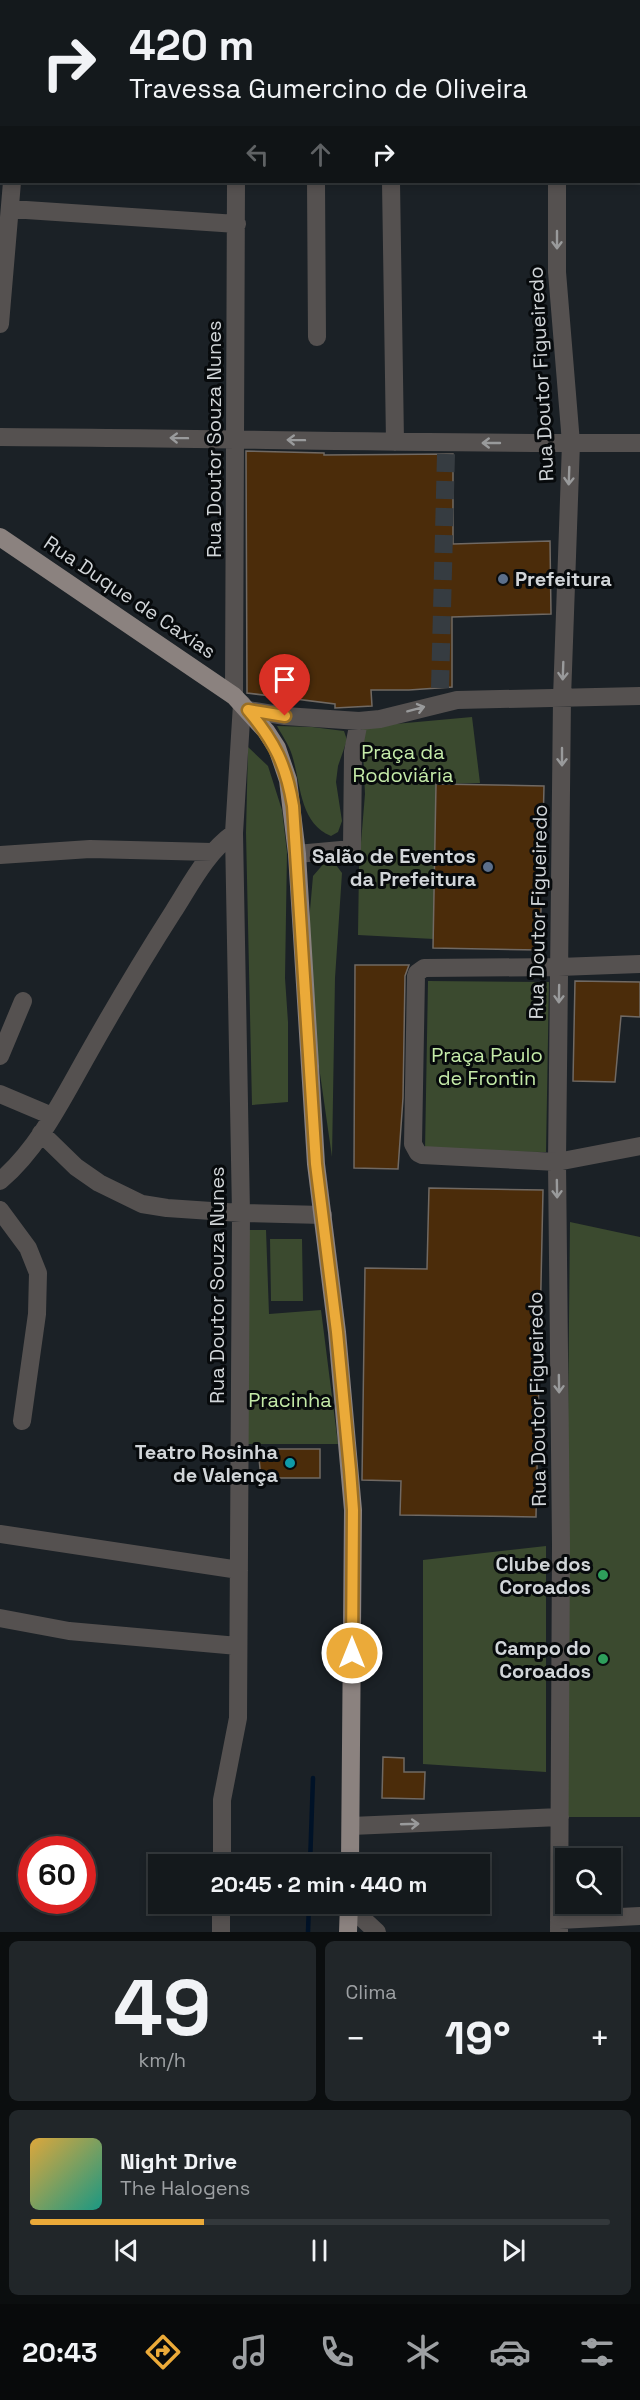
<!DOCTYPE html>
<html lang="pt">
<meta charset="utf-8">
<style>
:root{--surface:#14191c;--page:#212629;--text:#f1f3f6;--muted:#9da0a3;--line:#33383b;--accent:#ebaa39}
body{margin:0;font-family:"Space Grotesk",sans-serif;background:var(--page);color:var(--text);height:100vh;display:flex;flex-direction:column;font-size:22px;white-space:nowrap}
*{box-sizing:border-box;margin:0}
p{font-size:20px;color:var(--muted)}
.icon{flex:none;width:33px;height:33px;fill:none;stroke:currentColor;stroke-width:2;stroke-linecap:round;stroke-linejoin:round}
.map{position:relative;height:1932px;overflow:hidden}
.details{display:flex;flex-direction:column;gap:9px;padding:9px;background:#0b0e0f;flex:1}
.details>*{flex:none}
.guide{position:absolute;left:0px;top:0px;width:640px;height:183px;box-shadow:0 3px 9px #0003,0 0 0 2px var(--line);background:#14191c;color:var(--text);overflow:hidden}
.controls{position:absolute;left:555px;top:1848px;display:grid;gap:12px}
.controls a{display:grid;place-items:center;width:66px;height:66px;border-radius:0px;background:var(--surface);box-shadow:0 3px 9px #0003,0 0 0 2px var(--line);font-size:30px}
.speed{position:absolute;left:18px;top:1836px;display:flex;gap:12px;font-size:30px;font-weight:700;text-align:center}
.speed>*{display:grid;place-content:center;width:78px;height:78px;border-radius:50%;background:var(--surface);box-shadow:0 3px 9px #0003,0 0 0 2px var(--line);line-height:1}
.speed .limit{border:9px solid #d22;background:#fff;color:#111}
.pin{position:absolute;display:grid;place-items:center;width:51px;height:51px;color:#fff;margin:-62px -26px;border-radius:50% 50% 50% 0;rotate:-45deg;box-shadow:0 0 6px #0007}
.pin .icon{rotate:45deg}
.me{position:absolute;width:66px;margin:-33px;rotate:0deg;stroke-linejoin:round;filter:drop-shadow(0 0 4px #0008)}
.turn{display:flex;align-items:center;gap:21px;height:126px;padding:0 30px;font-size:27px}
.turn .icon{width:78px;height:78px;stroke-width:2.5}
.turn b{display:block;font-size:42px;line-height:51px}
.lanes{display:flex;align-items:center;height:57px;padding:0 30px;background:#0003;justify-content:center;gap:30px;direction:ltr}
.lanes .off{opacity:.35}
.big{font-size:45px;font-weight:700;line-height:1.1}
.details .card{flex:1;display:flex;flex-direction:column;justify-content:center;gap:9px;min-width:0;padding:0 21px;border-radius:9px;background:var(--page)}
.details .dial{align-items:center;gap:0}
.dial b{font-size:78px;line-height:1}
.song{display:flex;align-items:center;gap:18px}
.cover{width:72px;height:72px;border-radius:9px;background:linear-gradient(135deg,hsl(40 70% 55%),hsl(170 70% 35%))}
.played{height:6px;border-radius:3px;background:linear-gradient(90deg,var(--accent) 30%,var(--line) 30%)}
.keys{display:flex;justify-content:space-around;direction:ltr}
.heat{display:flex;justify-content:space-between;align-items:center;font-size:33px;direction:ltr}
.details .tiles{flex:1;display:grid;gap:9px;grid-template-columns:1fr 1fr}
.card:last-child{grid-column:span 2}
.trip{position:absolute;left:148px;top:1854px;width:342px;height:60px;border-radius:0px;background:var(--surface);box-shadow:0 3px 9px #0003,0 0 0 2px var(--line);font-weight:700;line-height:60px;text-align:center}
.dock{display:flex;height:96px;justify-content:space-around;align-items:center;background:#080a0b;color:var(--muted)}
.dock .icon{width:42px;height:42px}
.dock .selected{color:var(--accent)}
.dock b{font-size:27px;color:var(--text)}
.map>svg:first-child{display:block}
</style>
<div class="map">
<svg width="640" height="1932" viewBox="0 0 640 1932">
<rect width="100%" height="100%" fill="#1b2126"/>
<path fill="#3b4a2f" d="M472 717 480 783 436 784 434 939 358 935 359 867 365 794 362 727Z
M277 726 312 727 344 731 347 740 338 766 336 782 342 821 338 832 331 836C299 823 301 783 292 755 289 745 282 735 277 726Z
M248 747 268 766 282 810 287 852 285 978 288 1022V1102L252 1105 246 833Z
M326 861 336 865 342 873 335 978 332 1157 312 1018 308 933 313 876Z
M428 981 549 982 546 1152 425 1151Z
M570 1222 640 1237V1817H564Z
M249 1230H266L269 1314 321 1310 338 1444H246Z
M270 1239H302L303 1301H271Z
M546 1546V1772L423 1764V1560Z"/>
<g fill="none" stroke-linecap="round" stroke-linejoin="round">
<path stroke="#001227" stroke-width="4.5" d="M310 1864 313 1778
M308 1932 309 1904"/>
</g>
<path fill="#4b2c0a" stroke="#706963" stroke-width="1.5" d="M246 451 324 453V455L453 454V544L550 541 551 614 452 617V687L409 690H371L372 706 335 708V704L247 693Z
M436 784 544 786 540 950 433 948Z
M355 965H409L405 976 403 1098 398 1169 354 1168Z
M575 981 640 982V1017L621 1016 615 1082 573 1081Z
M429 1188 543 1190 536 1517 400 1515 401 1481 362 1480 365 1268 427 1269Z
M258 1449H320V1478H261Z
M383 1757 404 1758V1772H425L424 1799 382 1798Z"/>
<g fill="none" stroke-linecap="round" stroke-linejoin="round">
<path stroke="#363c41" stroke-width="18" stroke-dasharray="18 9" stroke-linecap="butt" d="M440 688 446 454"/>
<path stroke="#555150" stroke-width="18" d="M32 0 33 2
M387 0V2
M557 0V2
M236 2V0
M0 80 2 88
M316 182 317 337
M391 182 395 442
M557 182V272L571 443 562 698 557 1162 561 1545 559 1932
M11 209 237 224
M0 324 12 182
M0 437C213 438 427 444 640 443
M234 696 236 182
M248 710 285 716 359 721 380 719 457 700 640 696
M297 854 352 849 353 752 359 721
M0 855 90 849 212 852
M640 964 559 967 424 968 417 973 416 976 413 1144 418 1153 422 1155 557 1162 640 1146
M0 1056 23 1001
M0 1094 52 1116
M41 1133 76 1167 99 1183 142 1204 167 1208 241 1213 323 1215
M0 1181C39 1148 63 1098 88 1054 115 1006 143 959 173 912 191 884 206 853 234 833
M0 1210 28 1248 38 1273 37 1314 22 1421
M0 1534 239 1570
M0 1618 69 1631 238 1646
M351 1826 560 1817
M222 1864V1800L238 1718 241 1213 234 833 242 704
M349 1906 377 1932
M559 1920 640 1916
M221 1932V1904"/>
<path stroke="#8b827f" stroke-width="18" d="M0 537 234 696 266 731 277 748 288 780 297 854 316 1164 337 1332 353 1510 350 1864
M348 1932 349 1904"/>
</g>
<defs><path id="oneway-shaft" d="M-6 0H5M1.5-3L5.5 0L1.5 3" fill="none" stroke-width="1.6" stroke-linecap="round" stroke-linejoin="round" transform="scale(1.5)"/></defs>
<g stroke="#999a9b">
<use href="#oneway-shaft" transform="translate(557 240) rotate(90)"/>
<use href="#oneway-shaft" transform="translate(179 438) rotate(-179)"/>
<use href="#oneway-shaft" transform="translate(296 440) rotate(-179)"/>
<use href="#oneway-shaft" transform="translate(491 443) rotate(180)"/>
<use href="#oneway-shaft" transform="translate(569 476) rotate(92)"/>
<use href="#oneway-shaft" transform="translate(563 671) rotate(92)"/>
<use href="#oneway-shaft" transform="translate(416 709) rotate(-15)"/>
<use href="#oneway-shaft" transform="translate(562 757) rotate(90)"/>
<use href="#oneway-shaft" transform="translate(559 994) rotate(91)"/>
<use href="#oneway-shaft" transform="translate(557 1189) rotate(89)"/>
<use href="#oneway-shaft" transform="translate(559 1384) rotate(89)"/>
<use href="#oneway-shaft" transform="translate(410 1824) rotate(-2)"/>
</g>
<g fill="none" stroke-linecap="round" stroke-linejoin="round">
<defs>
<path id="route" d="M285 716 248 710C275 742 286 765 293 806L316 1164 337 1332 350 1470 353 1510 352 1653"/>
</defs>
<use href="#route" stroke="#996e25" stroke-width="15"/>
<use href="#route" stroke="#ebaa39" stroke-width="10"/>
</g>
<g fill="#5c6f8a" stroke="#070a0c" stroke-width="2">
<circle cx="503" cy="579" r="6"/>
<circle cx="488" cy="867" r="6"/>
</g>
<circle fill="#0f9aa8" stroke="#070a0c" stroke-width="2" cx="290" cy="1463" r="6"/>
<g fill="#2e9e5b" stroke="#070a0c" stroke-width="2">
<circle cx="603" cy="1575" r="6"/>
<circle cx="603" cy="1659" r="6"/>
</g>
<g text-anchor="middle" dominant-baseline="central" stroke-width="6" stroke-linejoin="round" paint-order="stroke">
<g font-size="20" fill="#d1d5d8" stroke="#070a0c">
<text transform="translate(541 374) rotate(-93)">Rua Doutor Figueiredo</text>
<text transform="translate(214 439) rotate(-90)">Rua Doutor Souza Nunes</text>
<text transform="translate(130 597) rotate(34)">Rua Duque de Caxias</text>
<text transform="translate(538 912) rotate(-89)">Rua Doutor Figueiredo</text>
<text transform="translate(217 1285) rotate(-90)">Rua Doutor Souza Nunes</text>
<text transform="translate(537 1399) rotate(-91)">Rua Doutor Figueiredo</text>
</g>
<g font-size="20" font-weight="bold" fill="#d1d5d8" stroke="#070a0c" text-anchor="end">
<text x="515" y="579" text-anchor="start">Prefeitura</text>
<text x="476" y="856">Salão de Eventos<tspan x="476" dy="23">da Prefeitura</tspan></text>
<text x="278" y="1452">Teatro Rosinha<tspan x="278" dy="23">de Valença</tspan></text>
<text x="591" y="1564">Clube dos<tspan x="591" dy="23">Coroados</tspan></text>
<text x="591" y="1648">Campo do<tspan x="591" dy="23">Coroados</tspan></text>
</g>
<g font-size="20" fill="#c4eaa8" stroke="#070a0c">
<text x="403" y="752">Praça da<tspan x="403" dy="23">Rodoviária</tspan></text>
<text x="487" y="1055">Praça Paulo<tspan x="487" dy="23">de Frontin</tspan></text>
<text x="290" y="1400">Pracinha</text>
</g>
</g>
</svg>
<div class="controls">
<a><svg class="icon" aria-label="search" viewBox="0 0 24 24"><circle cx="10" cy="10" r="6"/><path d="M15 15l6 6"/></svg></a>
</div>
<div class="speed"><div class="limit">60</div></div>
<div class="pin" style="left:285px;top:716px;background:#d93025"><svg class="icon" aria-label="arrive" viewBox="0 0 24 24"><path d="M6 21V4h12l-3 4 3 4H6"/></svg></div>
<svg class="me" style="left:352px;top:1653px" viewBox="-20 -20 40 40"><circle r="17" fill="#ebaa39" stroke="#fff" stroke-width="3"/><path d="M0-11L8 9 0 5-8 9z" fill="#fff"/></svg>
<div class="trip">20:45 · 2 min · 440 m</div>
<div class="guide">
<div class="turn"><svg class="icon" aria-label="right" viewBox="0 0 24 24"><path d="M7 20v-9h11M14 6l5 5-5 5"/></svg><div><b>420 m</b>Travessa Gumercino de Oliveira</div></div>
<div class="lanes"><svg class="icon off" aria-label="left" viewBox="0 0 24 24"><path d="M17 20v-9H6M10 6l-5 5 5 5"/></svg><svg class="icon off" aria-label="ahead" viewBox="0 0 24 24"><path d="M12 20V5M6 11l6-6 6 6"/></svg><svg class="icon" aria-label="right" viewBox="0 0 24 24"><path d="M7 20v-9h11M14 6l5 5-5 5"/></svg></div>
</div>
</div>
<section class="details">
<div class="tiles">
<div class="card dial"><b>49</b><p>km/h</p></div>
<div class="card"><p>Clima</p>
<div class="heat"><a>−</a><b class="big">19°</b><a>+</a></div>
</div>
<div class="card">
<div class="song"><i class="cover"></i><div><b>Night Drive</b><p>The Halogens</p></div></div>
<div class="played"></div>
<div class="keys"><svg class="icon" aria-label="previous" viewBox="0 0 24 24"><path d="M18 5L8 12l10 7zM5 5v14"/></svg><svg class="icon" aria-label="pause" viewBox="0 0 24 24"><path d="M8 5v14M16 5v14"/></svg><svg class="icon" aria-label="next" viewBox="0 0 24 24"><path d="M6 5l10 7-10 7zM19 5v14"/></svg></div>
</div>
</div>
</section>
<nav class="dock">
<b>20:43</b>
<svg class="icon selected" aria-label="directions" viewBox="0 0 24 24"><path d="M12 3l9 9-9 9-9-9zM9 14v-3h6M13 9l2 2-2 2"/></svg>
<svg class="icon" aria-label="music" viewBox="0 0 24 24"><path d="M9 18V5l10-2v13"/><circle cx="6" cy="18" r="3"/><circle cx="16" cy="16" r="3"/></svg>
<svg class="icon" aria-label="phone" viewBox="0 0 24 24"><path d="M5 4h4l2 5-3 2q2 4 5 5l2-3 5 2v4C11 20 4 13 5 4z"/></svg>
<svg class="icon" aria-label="climate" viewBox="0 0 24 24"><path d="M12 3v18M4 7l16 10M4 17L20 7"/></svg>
<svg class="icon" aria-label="car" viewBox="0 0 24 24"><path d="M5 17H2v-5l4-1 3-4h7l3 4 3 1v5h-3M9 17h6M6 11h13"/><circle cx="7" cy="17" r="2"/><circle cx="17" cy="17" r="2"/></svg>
<svg class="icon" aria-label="filters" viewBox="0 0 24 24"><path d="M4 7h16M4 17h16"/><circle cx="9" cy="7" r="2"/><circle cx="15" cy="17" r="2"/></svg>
</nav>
